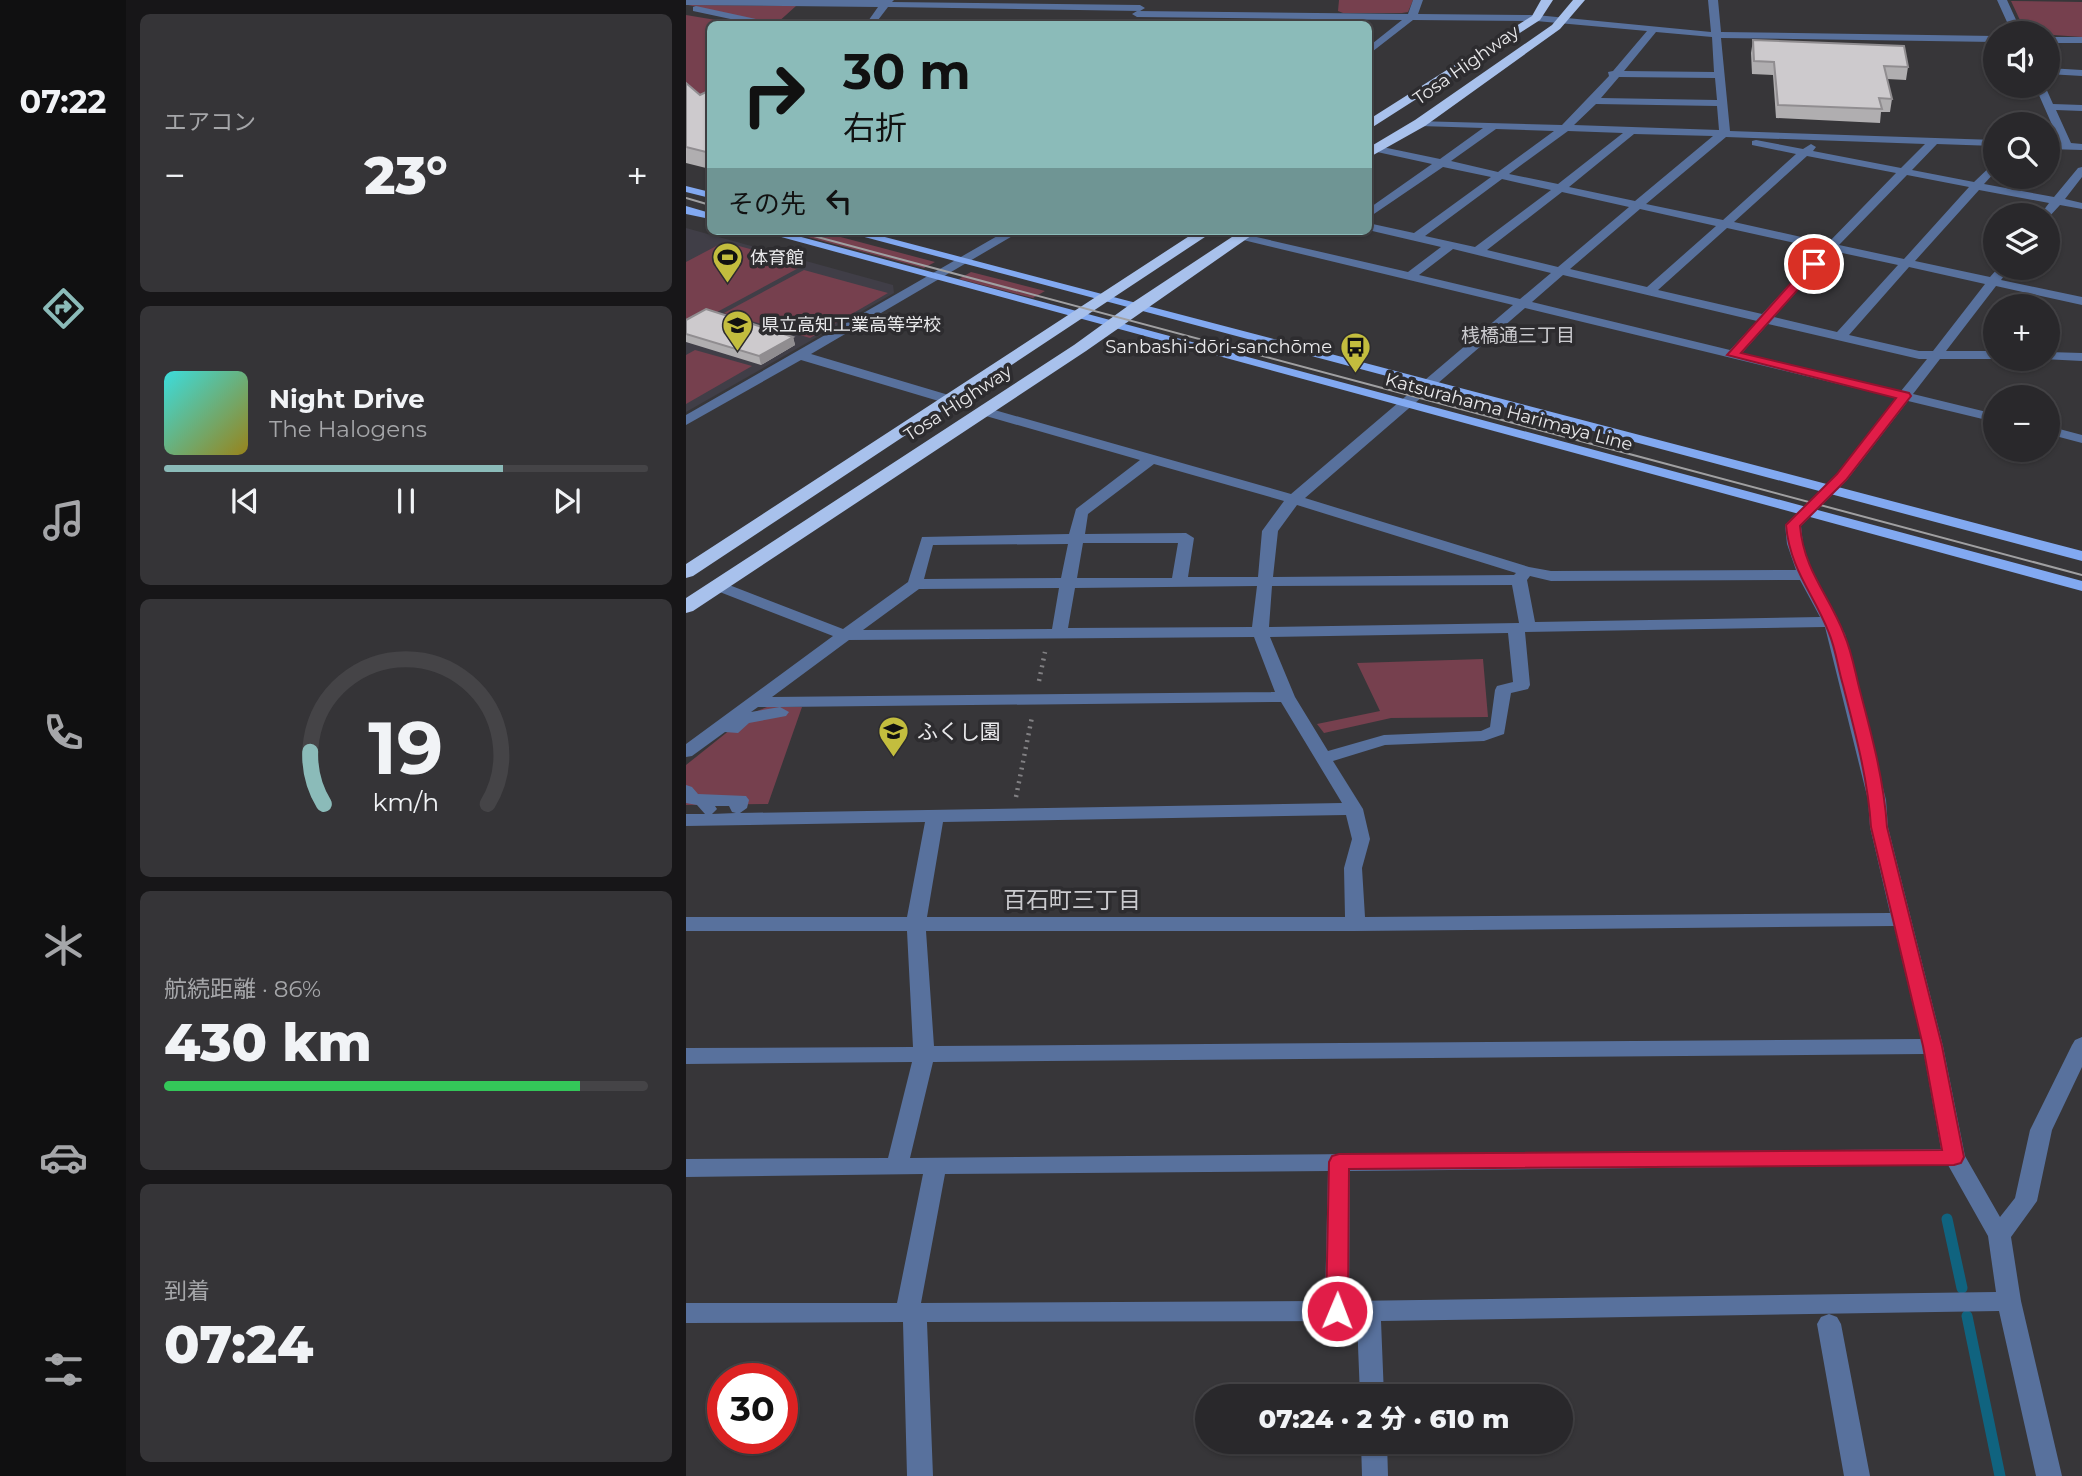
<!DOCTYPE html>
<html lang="ja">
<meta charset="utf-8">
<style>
:root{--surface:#29282b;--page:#353437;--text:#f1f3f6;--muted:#a5a6a9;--line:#454447;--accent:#8bbbb9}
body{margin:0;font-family:Montserrat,"Noto Sans JP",sans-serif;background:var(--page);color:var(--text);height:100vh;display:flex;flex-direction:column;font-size:26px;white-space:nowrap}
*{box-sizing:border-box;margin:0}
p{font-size:23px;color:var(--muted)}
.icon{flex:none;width:38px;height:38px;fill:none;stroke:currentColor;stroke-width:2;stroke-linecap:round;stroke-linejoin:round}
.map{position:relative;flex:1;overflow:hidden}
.drawer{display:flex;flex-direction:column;gap:14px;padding:14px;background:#171618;width:560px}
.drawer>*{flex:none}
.banner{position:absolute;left:21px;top:21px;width:665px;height:214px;border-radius:10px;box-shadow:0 2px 5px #0004,0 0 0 2px var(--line);background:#8bbbb9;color:#111;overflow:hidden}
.controls{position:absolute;left:1297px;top:21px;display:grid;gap:14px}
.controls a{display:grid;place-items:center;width:77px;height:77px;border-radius:50%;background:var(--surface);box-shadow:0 2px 5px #0004,0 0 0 2px var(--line);font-size:35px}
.speed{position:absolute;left:21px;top:1363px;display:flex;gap:14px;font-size:35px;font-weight:700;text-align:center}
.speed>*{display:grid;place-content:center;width:91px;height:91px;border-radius:50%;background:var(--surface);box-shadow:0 2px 5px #0004,0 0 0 2px var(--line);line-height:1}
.speed .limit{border:10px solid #d22;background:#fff;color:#111}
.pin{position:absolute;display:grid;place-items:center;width:60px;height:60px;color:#fff;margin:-30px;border:4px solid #fff;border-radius:50%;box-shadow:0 2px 7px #0007}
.me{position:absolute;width:77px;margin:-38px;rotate:1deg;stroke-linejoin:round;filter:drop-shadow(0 0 5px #0008)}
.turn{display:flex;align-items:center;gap:24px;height:147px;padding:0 21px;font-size:32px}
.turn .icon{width:91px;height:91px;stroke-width:2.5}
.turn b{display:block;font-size:49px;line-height:60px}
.then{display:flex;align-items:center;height:66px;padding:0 21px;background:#0003;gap:14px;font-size:26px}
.big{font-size:52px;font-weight:800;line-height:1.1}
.drawer .card{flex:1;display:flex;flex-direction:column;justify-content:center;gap:10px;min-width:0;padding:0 24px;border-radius:10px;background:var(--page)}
.drawer .dial{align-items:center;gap:0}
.dial svg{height:182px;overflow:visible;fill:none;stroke:var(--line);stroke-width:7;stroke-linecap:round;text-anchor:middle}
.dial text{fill:var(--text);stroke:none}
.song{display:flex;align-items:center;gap:21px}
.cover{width:84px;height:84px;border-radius:10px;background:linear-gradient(135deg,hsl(180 70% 55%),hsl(50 70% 35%))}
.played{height:7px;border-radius:4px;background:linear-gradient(90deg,var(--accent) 70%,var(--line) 70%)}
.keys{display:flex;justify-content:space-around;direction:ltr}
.heat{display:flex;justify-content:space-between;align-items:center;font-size:38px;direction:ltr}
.charge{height:10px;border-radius:5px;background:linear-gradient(90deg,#34c759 86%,var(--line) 0)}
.trip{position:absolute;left:509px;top:1384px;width:378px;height:70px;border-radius:35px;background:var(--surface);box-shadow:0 2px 5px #0004,0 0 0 2px var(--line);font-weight:800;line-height:70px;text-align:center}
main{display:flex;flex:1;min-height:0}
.menu{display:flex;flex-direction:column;width:126px;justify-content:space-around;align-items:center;background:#101011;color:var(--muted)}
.menu .icon{width:49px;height:49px}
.menu .on{color:var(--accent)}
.menu b{font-size:32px;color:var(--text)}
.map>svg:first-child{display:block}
</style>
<main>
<nav class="menu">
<b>07:22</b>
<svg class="icon on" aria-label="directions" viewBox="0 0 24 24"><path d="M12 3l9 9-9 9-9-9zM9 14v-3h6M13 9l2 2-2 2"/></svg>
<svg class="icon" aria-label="music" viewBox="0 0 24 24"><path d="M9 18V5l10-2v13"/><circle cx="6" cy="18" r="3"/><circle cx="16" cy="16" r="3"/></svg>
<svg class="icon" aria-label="phone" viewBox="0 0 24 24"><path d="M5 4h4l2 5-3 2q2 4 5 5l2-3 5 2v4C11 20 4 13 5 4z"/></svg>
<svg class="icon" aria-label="climate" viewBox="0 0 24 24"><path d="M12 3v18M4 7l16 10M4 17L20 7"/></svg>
<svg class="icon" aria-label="car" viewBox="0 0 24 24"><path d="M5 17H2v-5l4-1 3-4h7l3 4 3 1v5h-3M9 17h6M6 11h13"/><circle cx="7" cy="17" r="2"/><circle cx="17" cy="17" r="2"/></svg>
<svg class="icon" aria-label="filters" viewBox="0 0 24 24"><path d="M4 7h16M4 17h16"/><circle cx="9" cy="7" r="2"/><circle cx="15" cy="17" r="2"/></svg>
</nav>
<section class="drawer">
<div class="card"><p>エアコン</p>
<div class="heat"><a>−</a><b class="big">23°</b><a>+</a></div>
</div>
<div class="card">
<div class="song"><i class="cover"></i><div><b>Night Drive</b><p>The Halogens</p></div></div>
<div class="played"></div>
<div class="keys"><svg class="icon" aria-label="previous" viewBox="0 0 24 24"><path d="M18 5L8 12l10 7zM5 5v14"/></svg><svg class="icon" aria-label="pause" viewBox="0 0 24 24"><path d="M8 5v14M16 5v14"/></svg><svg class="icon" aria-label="next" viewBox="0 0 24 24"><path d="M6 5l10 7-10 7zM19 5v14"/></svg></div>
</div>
<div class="card dial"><svg viewBox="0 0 100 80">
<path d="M14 69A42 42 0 1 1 86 69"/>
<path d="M14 69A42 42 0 0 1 8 46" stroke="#8bbbb9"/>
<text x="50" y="56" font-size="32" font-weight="700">19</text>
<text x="50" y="72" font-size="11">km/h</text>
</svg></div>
<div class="card"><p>航続距離 · 86%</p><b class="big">430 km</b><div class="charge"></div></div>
<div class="card"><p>到着</p><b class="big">07:24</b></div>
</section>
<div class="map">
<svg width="1396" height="1476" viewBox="0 0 1396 1476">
<rect width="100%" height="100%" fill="#373639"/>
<path fill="#403e47" d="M0 228 207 285 208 293 0 412Z"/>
<path fill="#76404e" d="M653 0H727L722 12 716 13H657L652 11Z
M1325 1 1396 2V37L1340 33Z
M2 5 110 6 90 24Z
M0 15 54 24H24V96L0 93Z
M99 231H132L249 262 238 268Z
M38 242 120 264 7 325 0 323V262Z
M118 270 202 293 124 338 38 313Z
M285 272 359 291 347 298 273 279Z
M9 350 66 366 0 404V355Z
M797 659 802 717 705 718 638 733 631 724 694 711 671 663Z
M81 707H116L82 804 0 805V765L64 714Z"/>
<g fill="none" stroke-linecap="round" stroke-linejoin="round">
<path stroke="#10637f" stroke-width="11" d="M1261 1219 1276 1288
M1281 1316 1314 1476"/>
<path stroke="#818083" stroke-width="4.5" stroke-dasharray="2 5" stroke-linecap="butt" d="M353 681 359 652
M330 797 346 717"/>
<path fill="#58719d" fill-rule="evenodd" d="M0 0H208L206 2 454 5 459 8 454 11 202 7 189 24H180L192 7 0 5Z
M727 0H737L732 14 850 15 1025 32 1022 0H1032L1035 32 1309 36V42L1035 38 1044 131 1309 140V146L1251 144 1226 170 1288 182 1309 162V172L1298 184 1368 197 1392 168 1396 167V177L1379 199 1396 203V209L1374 205 1362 218V215H1354L1363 203 1293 190 1229 261 1304 277 1312 268H1324L1315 280 1396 297V305L1310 286 1260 351H1309L1310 359H1254L1227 394 1309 414V422L1222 401 1161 480 1115 526 1117 544 1127 575 1159 634 1200 800 1202 827 1257 1046 1279 1156 1314 1217 1329 1198 1344 1130 1386 1045 1389 1040 1396 1037V1067L1366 1130 1351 1201 1325 1237 1335 1301 1376 1476H1350L1313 1311 695 1321 698 1396H674L671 1321 241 1322 247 1476H221L217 1322 0 1323V1303H211L237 1174 0 1177V1159L202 1158 226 1062 0 1064V1048L227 1047 221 931H0V917H221L239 822 0 826V814H19L11 805 0 803V785L6 787 12 794 60 796 63 800 61 808 54 813 656 803 595 702 94 707 103 712 100 716 63 723 52 733 39 732 6 756 0 757V744L147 636 26 589 24 586 32 581 38 583 157 629 222 582 236 537 383 534 390 509 454 460 293 414V408L298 407 605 494 827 305 553 239V233L722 272 755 247 682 230V223L728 233 805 177 757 167 682 218V209L746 164 682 150V144L754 159 797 128 734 126 730 125V121L876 125 923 76 922 72 927 71 961 31 850 21 727 20 682 55V47L716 20 451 17 446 14 451 11 722 14ZM970 32 1026 37 1028 72 938 71ZM933 77 1029 78 1031 100 915 98ZM910 104 1031 106 1033 130 888 125ZM810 129 868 131 812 172 765 161ZM882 131 937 133 872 184 823 174ZM948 134 1027 136 949 201 883 187ZM1040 137 1239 144 1215 168 1127 151 1130 147 1125 144 1117 149 1070 140 1066 141V145L1110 154 1037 220 960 204ZM1121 156 1210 173 1142 243 1048 222ZM1221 175 1283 187 1218 259 1153 245ZM816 179 865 190 789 247 739 236ZM876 192 943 207 872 267 801 250ZM954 209 1030 226 961 287 884 269ZM1041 228 1136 249 1076 314 972 290ZM767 249 865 273 834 299 733 275ZM1147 251 1212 265 1151 332 1088 317ZM1223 267 1299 284 1247 351H1233L1163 335ZM877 275 1071 321 1044 350 846 302ZM839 308 1210 398 1151 474 1099 525 1101 544 1110 570 865 571 843 567 619 498ZM1082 324 1233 359H1241L1215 391 1056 353ZM468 464 598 501 576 531 572 577H502L508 538 500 533 399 534 402 514ZM611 505 830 573 828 575 587 577 592 531ZM397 543H492L486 578H391ZM382 544 375 578 238 579 247 545ZM844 576 865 581 1114 580 1134 617 849 622 841 580ZM826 585 833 623 583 627 586 586ZM571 586 566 627 382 628 389 588ZM373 588 366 629 177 630 233 589ZM1139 627 1182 800 1184 827 1204 913 679 917 676 868 684 839 677 809 647 761 699 745 798 741 818 734 825 693 842 689 844 685 839 632ZM822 633 827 682 811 686 809 690 804 727 795 731 698 735 642 751 609 697 584 637ZM568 637 589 692 86 697 163 640ZM72 707H94L65 712ZM29 806H43L46 812 50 813 26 814 31 809ZM660 815 666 839 658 868 659 917H241L257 822ZM1208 926 1235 1039 248 1046 240 931H669ZM1238 1054 1255 1149 224 1158 247 1062ZM1262 1165 1302 1236 1310 1292 663 1301 664 1171ZM642 1171 639 1301 235 1303 259 1174Z
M1311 0H1321L1336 33H1326Z
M10 6 79 21 84 24H68L7 11V7Z
M1362 37H1396V43H1362Z
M1362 68 1396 70V76L1362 74Z
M1349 86H1359L1367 104 1396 105V111L1370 110 1385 143 1396 144V150L1362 149V143H1374Z
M320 231H335L125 354 266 396V402H256L115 360 0 425V415Z
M1362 352 1396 353V361L1357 359H1362Z
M1362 426 1396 435V443L1362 434Z
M1143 1314 1151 1317 1155 1324 1184 1476H1158L1131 1324 1135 1317Z
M675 1442H701L702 1476H676Z"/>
<path fill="#82a9f1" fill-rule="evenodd" d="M0 186 24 192V198L0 192Z
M0 206 24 213V219L0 214Z
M73 231H93L1396 581V591Z
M156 231H176L1396 551V561Z"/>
<path fill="#a8c1ec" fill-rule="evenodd" d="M855 0H867L854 20 682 130V120L846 16Z
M887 0H899L874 29 739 126 682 158V148L729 120 866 25Z
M511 231H528L7 576 0 578V564Z
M555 231H572L400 351 7 611 0 613V598L388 345 446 303Z"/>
<path stroke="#a0a0a2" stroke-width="2" d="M0 198 24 205
M109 231 1396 575"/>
</g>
<path fill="#b0aeb0" d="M1067 40 1222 67 1220 80 1201 79 1206 99 1204 112H1195L1194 123 1090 118 1087 75 1066 74 1065 53Z
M0 83 14 95 24 90V169L0 163Z
M0 320 107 337 109 345 75 365 0 342Z"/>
<path fill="#908d90" d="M107 337 109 345 75 365 73 356Z"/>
<path fill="#cdcacd" stroke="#908d90" stroke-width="2" d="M1067 40 1218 46 1222 67 1198 66 1206 99 1193 98 1196 109 1092 105 1088 62 1068 61Z
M0 83 14 95 24 90V153L0 147Z
M20 309 107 337 73 356 0 334V320Z"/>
<path fill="#e11d48" stroke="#92132f" stroke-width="2" d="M1128 261 1133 264 1132 267 1055 353 1223 393 1225 396 1160 480 1114 526C1118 571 1143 595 1158 634 1166 652 1169 672 1174 691 1186 736 1198 781 1201 827L1256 1046 1278 1157 1275 1163 1268 1165 663 1169 662 1311 658 1317 651 1319 643 1317 640 1311 643 1162 646 1156 653 1154 1256 1150 1237 1046 1185 827C1182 779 1169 732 1157 685 1152 669 1150 650 1143 633 1128 594 1104 570 1100 525L1151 474 1210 398 1041 355 1124 262Z"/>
<defs>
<symbol id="stadium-pin" viewBox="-11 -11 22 30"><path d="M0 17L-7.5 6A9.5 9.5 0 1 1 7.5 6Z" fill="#c3bd3e" stroke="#2d2c2f"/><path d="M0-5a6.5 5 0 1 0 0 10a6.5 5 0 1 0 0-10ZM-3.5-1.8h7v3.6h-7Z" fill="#111"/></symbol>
<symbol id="school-pin" viewBox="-11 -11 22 30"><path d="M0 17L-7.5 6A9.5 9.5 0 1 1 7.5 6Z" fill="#c3bd3e" stroke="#2d2c2f"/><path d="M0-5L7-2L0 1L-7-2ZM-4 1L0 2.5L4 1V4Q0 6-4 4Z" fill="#111"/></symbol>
<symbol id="bus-pin" viewBox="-11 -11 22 30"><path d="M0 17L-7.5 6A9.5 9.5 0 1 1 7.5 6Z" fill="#c3bd3e" stroke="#2d2c2f"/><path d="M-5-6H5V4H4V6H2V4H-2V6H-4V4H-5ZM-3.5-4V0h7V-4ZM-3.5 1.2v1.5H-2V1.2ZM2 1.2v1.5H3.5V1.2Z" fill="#111"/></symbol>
</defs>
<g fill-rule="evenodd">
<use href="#stadium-pin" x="24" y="240" width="35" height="47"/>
<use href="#school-pin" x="34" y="308" width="35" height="47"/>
<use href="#bus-pin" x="652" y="330" width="35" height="47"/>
<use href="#school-pin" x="190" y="714" width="35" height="47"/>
</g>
<g text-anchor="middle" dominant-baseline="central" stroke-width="7" stroke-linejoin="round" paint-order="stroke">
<g font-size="18" fill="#e9e9eb" stroke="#2d2c2f">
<text transform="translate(780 65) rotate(-35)">Tosa Highway</text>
<text transform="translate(272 403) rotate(-33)">Tosa Highway</text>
<text transform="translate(823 412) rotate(15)">Katsurahama Harimaya Line</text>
</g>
<g font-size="18" fill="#e9e9eb" stroke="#2d2c2f" text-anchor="start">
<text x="64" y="258">体育館</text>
<text x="75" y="325">県立高知工業高等学校</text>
<text x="646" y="347" text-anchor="end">Sanbashi-dōri-sanchōme</text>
</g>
<g font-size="19" fill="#cacace" stroke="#2d2c2f">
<text x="832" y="335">桟橋通三丁目</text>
</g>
<g font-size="21" fill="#e9e9eb" stroke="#2d2c2f" text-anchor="start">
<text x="231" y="731">ふくし園</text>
</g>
<g font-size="23" fill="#cacace" stroke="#2d2c2f">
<text x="386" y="900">百石町三丁目</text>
</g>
</g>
</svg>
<div class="controls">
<a><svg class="icon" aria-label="sound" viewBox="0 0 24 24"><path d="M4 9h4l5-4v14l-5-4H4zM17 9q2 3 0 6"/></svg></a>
<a><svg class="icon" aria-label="search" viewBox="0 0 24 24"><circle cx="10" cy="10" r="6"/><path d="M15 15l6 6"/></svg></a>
<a><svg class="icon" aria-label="layers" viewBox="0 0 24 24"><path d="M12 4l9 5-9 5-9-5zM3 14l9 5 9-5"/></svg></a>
<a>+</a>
<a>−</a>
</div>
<div class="speed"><div class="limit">30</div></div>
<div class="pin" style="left:1128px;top:264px;background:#d93025"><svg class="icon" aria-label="arrive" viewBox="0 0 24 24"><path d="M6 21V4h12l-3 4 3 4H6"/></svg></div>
<svg class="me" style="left:651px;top:1311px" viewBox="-20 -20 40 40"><circle r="17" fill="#e11d48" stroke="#fff" stroke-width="3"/><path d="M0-11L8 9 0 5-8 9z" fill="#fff"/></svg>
<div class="trip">07:24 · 2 分 · 610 m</div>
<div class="banner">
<div class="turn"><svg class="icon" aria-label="right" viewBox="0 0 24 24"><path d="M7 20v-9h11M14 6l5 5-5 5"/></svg><div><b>30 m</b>右折</div></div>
<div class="then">その先<svg class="icon" aria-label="left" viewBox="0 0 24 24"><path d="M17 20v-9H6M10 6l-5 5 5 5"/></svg></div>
</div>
</div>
</main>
